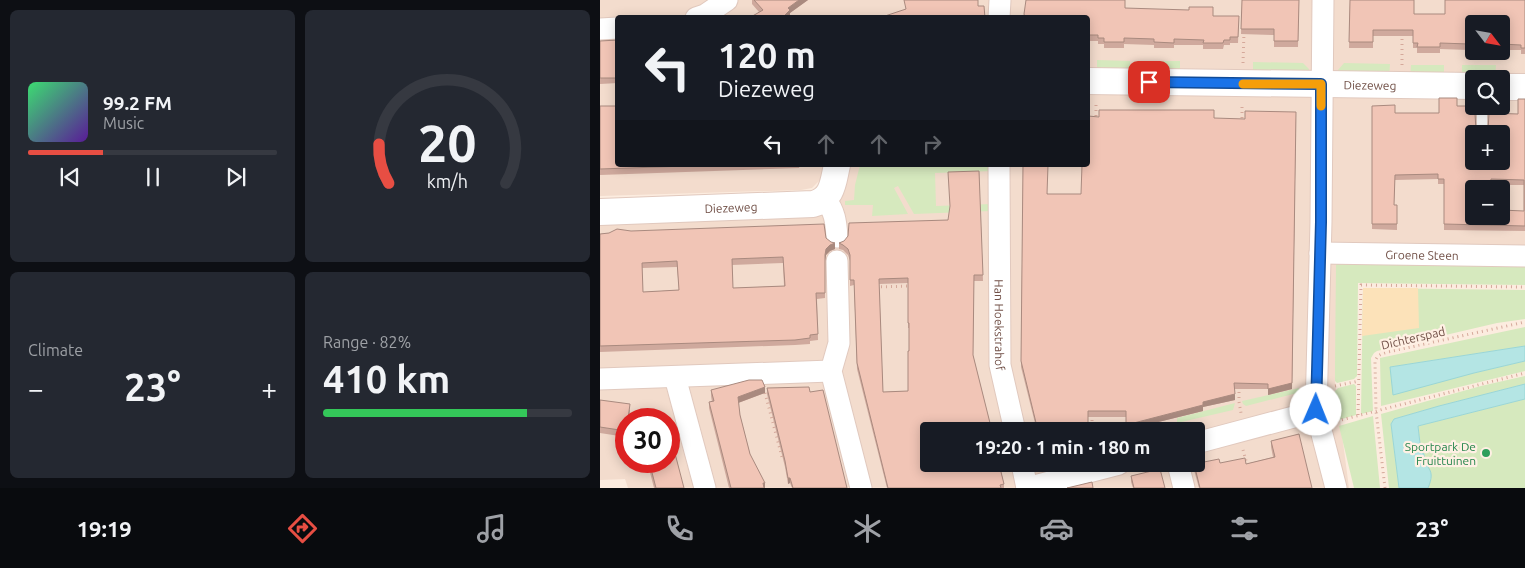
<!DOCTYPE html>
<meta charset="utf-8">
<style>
:root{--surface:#171b24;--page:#242831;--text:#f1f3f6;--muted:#9ea1a6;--line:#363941;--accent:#e74e43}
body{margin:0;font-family:Ubuntu,sans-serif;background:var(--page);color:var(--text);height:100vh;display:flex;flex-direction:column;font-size:19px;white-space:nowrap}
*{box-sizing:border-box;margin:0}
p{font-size:16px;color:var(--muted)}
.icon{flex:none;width:28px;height:28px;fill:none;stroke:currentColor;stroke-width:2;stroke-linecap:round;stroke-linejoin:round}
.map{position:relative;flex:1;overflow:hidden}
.drawer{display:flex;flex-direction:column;gap:10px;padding:10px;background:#0d0f14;width:600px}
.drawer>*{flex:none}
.hud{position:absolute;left:15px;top:15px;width:475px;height:152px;border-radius:5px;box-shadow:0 2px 12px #0003;background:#171b24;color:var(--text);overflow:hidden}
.needle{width:32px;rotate:121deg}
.buttons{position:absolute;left:865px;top:15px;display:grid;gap:10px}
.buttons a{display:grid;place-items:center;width:45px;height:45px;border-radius:5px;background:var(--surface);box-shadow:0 2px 12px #0003;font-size:25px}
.speed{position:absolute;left:15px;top:408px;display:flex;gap:10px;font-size:25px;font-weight:700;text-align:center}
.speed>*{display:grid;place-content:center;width:65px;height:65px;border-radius:50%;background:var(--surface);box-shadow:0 2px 12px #0003;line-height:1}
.speed .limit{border:8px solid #d22;background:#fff;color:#111}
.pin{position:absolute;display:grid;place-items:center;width:42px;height:42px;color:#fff;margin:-21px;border-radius:10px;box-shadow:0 2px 8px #0006}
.me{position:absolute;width:55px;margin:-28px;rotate:1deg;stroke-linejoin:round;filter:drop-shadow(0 0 4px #0008)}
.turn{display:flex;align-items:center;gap:18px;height:105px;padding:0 20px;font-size:22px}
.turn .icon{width:65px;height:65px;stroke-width:2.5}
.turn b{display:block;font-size:35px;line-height:42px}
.lanes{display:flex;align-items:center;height:48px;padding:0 20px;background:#0003;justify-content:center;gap:25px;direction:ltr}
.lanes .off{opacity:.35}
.big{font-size:38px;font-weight:700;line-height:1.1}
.drawer .widget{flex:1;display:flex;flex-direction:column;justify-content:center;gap:8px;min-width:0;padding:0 18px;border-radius:8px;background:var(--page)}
.drawer .dial{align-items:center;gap:0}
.dial svg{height:130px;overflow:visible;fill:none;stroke:var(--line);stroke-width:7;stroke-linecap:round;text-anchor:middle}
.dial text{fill:var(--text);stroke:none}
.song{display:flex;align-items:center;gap:15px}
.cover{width:60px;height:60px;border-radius:8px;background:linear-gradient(135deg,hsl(140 70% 55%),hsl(270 70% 35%))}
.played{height:5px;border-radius:2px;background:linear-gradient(90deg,var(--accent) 30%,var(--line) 30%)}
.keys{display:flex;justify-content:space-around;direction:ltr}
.heat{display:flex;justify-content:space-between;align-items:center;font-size:28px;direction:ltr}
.charge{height:8px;border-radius:4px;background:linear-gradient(90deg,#34c759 82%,var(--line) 0)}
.drawer .tiles{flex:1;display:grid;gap:10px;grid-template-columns:repeat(2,1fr)}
.trip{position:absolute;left:320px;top:422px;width:285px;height:50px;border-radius:5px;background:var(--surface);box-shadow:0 2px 12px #0003;font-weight:700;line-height:50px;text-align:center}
.menu{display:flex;height:80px;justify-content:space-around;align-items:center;background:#090b0e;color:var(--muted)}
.menu .icon{width:35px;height:35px}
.menu .on{color:var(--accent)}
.menu b{font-size:22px;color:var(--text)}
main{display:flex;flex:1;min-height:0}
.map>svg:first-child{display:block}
</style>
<main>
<section class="drawer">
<div class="tiles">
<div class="widget">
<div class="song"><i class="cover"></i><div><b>99.2 FM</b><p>Music</p></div></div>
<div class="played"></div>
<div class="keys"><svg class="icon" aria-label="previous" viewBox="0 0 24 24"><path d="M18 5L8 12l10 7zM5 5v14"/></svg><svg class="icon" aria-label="pause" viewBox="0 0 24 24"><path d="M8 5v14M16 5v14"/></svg><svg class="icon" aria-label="next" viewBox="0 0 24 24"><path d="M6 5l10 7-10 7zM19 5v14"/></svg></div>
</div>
<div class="widget dial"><svg viewBox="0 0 100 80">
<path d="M14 69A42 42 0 1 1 86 69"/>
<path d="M14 69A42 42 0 0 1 8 45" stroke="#e74e43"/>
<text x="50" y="56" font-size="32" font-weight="700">20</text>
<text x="50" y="72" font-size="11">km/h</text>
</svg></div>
<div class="widget"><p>Climate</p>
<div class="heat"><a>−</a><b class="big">23°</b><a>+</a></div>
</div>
<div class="widget"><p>Range · 82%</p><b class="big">410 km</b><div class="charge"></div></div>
</div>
</section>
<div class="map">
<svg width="925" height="488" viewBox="0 0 925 488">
<rect width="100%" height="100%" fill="#fcecdf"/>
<path fill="#f3dccd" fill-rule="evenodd" d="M0 0H925V82L901 79 488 72V18H18V165H224L220 180 212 188 201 190 0 196ZM874 24H901V51H874Z
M488 90 874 96V106H901V96L925 97V263L740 261 735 381 749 488H28L25 479 0 480V222L231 213 243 165H488ZM874 134H901V161H874ZM874 189H901V216H874ZM26 419H69V461H26ZM329 431H596V464H329Z"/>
<path fill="#d6e9be" d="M497 60 530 61V74H497Z
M547 61H580V75H547Z
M653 62 703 63 709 69 708 77 653 76Z
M744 63 790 64 789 78 738 77V70Z
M811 65H844V79H810Z
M862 65H896L895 79H862Z
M260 165H379V167H391L392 171 335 173 336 206 392 204 391 211 314 214 298 186 294 188 308 214 272 216 273 205H245V201L254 200 255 185Z
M740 261 925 263V285L758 283 757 376 754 379 737 383 735 381V366L736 264Z
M763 288 925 290V319L897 323 777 351 774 353 771 358 773 411 761 414Z
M925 327V346L790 367 874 373 925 361V371L781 406 780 358Z
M925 376V384L839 406 794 419 791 424 799 488H789L781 414 881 386Z
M754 384 756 386V415L738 420 734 408 735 391 738 388Z
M699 388V391L697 393 646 406 643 404 642 401Z
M925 399V488H828L831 479 821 452 818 426Z
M635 403 633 410 577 423V418Z
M773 416 780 488H754L739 426Z"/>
<path fill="#fce2b9" d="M763 288H818L819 328 762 336Z"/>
<path fill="#b4e5e4" stroke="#9ad6d6" d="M925 346V361L874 373 793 395 790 367Z
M925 384V399L818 426 821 452 824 454C824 470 837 467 828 488H799L791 424 794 419 839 406Z"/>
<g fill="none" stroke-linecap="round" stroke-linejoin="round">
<defs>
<path id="service" d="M882 134V106
M882 162V161"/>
<g id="minor">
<path d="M723 0 721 222 716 411 736 488"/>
<path d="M96 18 105 15 127 0"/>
<path d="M399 18 400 0"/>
<path d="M0 29 18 28"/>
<path id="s1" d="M399 165 400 365 415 431"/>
<path d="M225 199C235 211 236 222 237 237"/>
<path id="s2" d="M720 253 925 256"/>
<path d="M237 261 239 343 231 371 261 488"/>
<path d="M75 377 105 488"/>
<path d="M0 379 231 371"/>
<path d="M596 443 716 411"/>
<path d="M422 464 427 488"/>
<path d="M578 464 584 488"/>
<path d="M427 488 519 464"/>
</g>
<g id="tertiary">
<path id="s3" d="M488 81 874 86"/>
<path d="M901 87H925"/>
<path id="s4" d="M0 212 213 204C233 199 233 182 237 165"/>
</g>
</defs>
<use href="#service" stroke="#e1c9be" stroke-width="12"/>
<use href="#minor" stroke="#e1c9be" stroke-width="23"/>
<use href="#tertiary" stroke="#e1c9be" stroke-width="28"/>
<path stroke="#d5a89a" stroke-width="3" stroke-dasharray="1 4" stroke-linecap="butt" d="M643 63 644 32
M802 65V33
M496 121V102
M642 123V104
M276 287 310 286
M735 386 759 381
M639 387V402L641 413
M165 393 182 457
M758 415 761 285 925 287
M564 418 565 431
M737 421 925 373
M492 431V414
M643 450 648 468
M785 488 776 411 775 362C777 355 781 354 788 352L925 322"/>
<use href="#service" stroke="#fff" stroke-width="10"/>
<use href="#minor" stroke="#fff" stroke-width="21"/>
<use href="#tertiary" stroke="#fff" stroke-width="26"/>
</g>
<path fill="#cfa99d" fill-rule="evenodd" d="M152 0H208L190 13V16L159 12 152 4Z
M642 0H699L698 47H674V35L641 34Z
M750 0 814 14H845L925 0V54H921V50H901V24H874V51H892V54L869 53V50L840 49V53H817V48H813V36H773V48H749Z
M525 8 613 16H639L638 43H630V45H624L623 49H603V45H574V48H554V45L524 44V48H504V44H498V41H489V34H488V18H424V14Z
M18 40V83L0 84V41Z
M925 99V231L844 230V184H838V179L795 180 794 205H797V230L772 229V106L795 113H839L857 106 867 113 874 161 882 163 901 161 918 114ZM891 185H924V211L874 216Z
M0 106 18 165H200L199 168 0 175Z
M614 118 692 389 668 395V389H634L635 400 603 407V411L526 430V417H488V429H463V431H437L421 367 423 165 448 194H481Z
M379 171 383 281H374L373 355 404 484V488H287L257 369 254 285 250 286V261L248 255 243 250 239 249V243L348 220ZM308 283V328H309V351L308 391 283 392 279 284Z
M31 231 226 238 235 249 230 251 226 255 225 260V298L217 299 218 340 210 341V344L195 345 0 352V234ZM183 263 184 286 133 288 132 265ZM77 267 79 290 43 292 42 268Z
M167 388 210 392 247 488H192L190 483 188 484 185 467 167 394Z
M111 390 165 393 138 403 140 415 150 454 165 488H129L109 408V402H112L111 396Z
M0 400 30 410 29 419H26V437L0 433Z
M671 441 712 488H599L594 470V464L620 463 646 464 673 457 671 447Z
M47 461H69L84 488H54Z
M531 476 565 488H533L531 482Z"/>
<path fill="#a98a7f" d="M199 0H208L190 13V16L188 18H182L188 8Z
M696 112 692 389 668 395V389Z
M235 243V249L230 251 226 255 225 261V255L226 249 230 245Z
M165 387V393L138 403V397Z
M635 394V400L603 407V402Z
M603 405V411L526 430V425Z
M188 478H190V483L188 484Z
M163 483H165V488H163Z"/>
<path fill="#f1c5b6" stroke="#a98a7f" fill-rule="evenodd" d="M154 0H199L188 8 190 10 182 18H149L163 10Z
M304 0H378V6H384L385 18H279L306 9Z
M426 0H525V8L589 10V7H613V16H639L638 37H630V40H624L623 43H603L604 40 574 39V43L554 42V39L524 38V42H504V38H498V35H489V29H488V18H425L424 14Z
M642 0H699L698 41H674V29H641Z
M750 0H814V14H845V0H925V48H921V45L901 44V24H874V48H869V44L840 43V47H817L818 43H813V30H773V42H749Z
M18 40V78H0V41Z
M839 98H857V106H867V113H875L876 131 879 134H874V161H878L882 163 886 161H901V134H886L888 131 889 113 918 114V99H925V226L844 224V179H838V174L795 175 794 205H797V224H772V106L795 105V113H839ZM891 179 924 180V211L901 210V216H874V189H890Z
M0 106H18V165H115L0 169Z
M499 110H614V118L645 119V111L696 112 692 383 668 389V384L634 383 635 394 603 402V405L526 425V411H488V424H461L463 431H438L421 361 423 165H448L447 194H481L482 165H488V116L499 117Z
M379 171 383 275H374L373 355 392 431H329V464H399L404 484 400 485 401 488H288L257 363 254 280H250V255L248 249 243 245 239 243 244 241 248 236 249 223 348 220 350 206 348 172ZM308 278V323H309V351H308V391L283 392 279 279Z
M224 224 226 238 231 242 235 243 230 245 226 249 225 255V293H216L218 334 210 335V338L195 340 0 346V234L9 233 17 229 31 231ZM183 257 185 286 133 288 132 259ZM77 261 79 290 43 292 42 263Z
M149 380H162L165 387 138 397 140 415 150 454 165 483H163L164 488H131L109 402 114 401 111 390Z
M209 387 210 392 223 390 247 488H193L190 478H188L185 461 167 388Z
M0 400 30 404 28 419H26V431L0 427Z
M699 434 712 488H600L594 464 619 459 620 463 645 458 646 464 675 457 671 441Z
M69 438 72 442 84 488H56L49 461H69Z
M560 469 565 488H534L531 476Z
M492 482 493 488H467Z"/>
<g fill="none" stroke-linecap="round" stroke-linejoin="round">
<defs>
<path id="route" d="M549 82 721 84V222L716 410"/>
</defs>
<use href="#route" stroke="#114b97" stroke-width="12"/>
<use href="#route" stroke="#1a73e8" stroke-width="9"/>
<path stroke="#f59e0b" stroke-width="9" d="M643 84H721V106"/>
</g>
<circle fill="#2e9e5b" stroke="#fff0e4" stroke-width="2" cx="886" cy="453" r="5"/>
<g text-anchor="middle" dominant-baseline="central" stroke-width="4.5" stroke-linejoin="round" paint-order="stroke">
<g font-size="12" fill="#715047" stroke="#fff0e4">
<text stroke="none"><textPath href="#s3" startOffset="282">Diezeweg</textPath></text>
<text stroke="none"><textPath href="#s4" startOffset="131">Diezeweg</textPath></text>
<text stroke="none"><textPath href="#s2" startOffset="102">Groene Steen</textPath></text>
<text stroke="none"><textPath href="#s1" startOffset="160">Han Hoekstrahof</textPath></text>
<text transform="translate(813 338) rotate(-13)">Dichterspad</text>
</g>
<g font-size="12" fill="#27864d" stroke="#fff0e4" text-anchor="end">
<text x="876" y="446">Sportpark De<tspan x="876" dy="14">Fruittuinen</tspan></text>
</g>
</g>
</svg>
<div class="buttons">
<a><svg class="needle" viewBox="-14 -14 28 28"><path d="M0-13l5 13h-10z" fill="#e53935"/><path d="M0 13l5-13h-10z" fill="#9ea1a6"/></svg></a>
<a><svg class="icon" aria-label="search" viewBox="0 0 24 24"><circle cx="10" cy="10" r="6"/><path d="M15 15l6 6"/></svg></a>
<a>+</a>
<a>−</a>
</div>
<div class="speed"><div class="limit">30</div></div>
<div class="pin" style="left:549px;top:82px;background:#d93025"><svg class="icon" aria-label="arrive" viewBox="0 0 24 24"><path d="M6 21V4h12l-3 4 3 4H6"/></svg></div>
<svg class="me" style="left:716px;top:410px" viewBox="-20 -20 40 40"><circle r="19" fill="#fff"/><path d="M0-13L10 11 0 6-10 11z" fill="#1a73e8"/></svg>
<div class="trip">19:20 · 1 min · 180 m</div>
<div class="hud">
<div class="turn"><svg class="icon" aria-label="left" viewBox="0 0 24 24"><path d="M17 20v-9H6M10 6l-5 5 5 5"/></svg><div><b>120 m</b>Diezeweg</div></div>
<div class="lanes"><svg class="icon" aria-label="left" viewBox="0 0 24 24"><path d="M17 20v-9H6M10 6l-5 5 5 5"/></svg><svg class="icon off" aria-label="ahead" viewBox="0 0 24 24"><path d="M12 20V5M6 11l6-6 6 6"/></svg><svg class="icon off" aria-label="ahead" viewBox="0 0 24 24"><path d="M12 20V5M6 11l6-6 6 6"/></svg><svg class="icon off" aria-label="right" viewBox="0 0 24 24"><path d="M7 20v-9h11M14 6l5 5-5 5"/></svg></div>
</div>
</div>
</main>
<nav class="menu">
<b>19:19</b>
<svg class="icon on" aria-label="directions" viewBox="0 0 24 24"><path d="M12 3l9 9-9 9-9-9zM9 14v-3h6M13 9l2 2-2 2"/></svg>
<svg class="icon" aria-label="music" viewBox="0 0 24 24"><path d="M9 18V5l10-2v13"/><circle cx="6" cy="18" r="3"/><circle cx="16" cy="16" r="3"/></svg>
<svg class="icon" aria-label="phone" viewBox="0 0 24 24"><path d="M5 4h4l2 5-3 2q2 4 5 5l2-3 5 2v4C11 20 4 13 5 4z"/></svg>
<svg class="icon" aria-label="climate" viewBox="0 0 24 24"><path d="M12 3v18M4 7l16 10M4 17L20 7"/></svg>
<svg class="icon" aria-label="car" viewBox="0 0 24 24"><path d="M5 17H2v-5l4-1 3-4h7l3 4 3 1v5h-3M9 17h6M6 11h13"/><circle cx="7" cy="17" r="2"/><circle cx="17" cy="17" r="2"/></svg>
<svg class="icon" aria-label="filters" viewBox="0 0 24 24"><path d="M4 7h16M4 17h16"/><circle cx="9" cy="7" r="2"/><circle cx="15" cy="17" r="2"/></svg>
<b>23°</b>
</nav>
